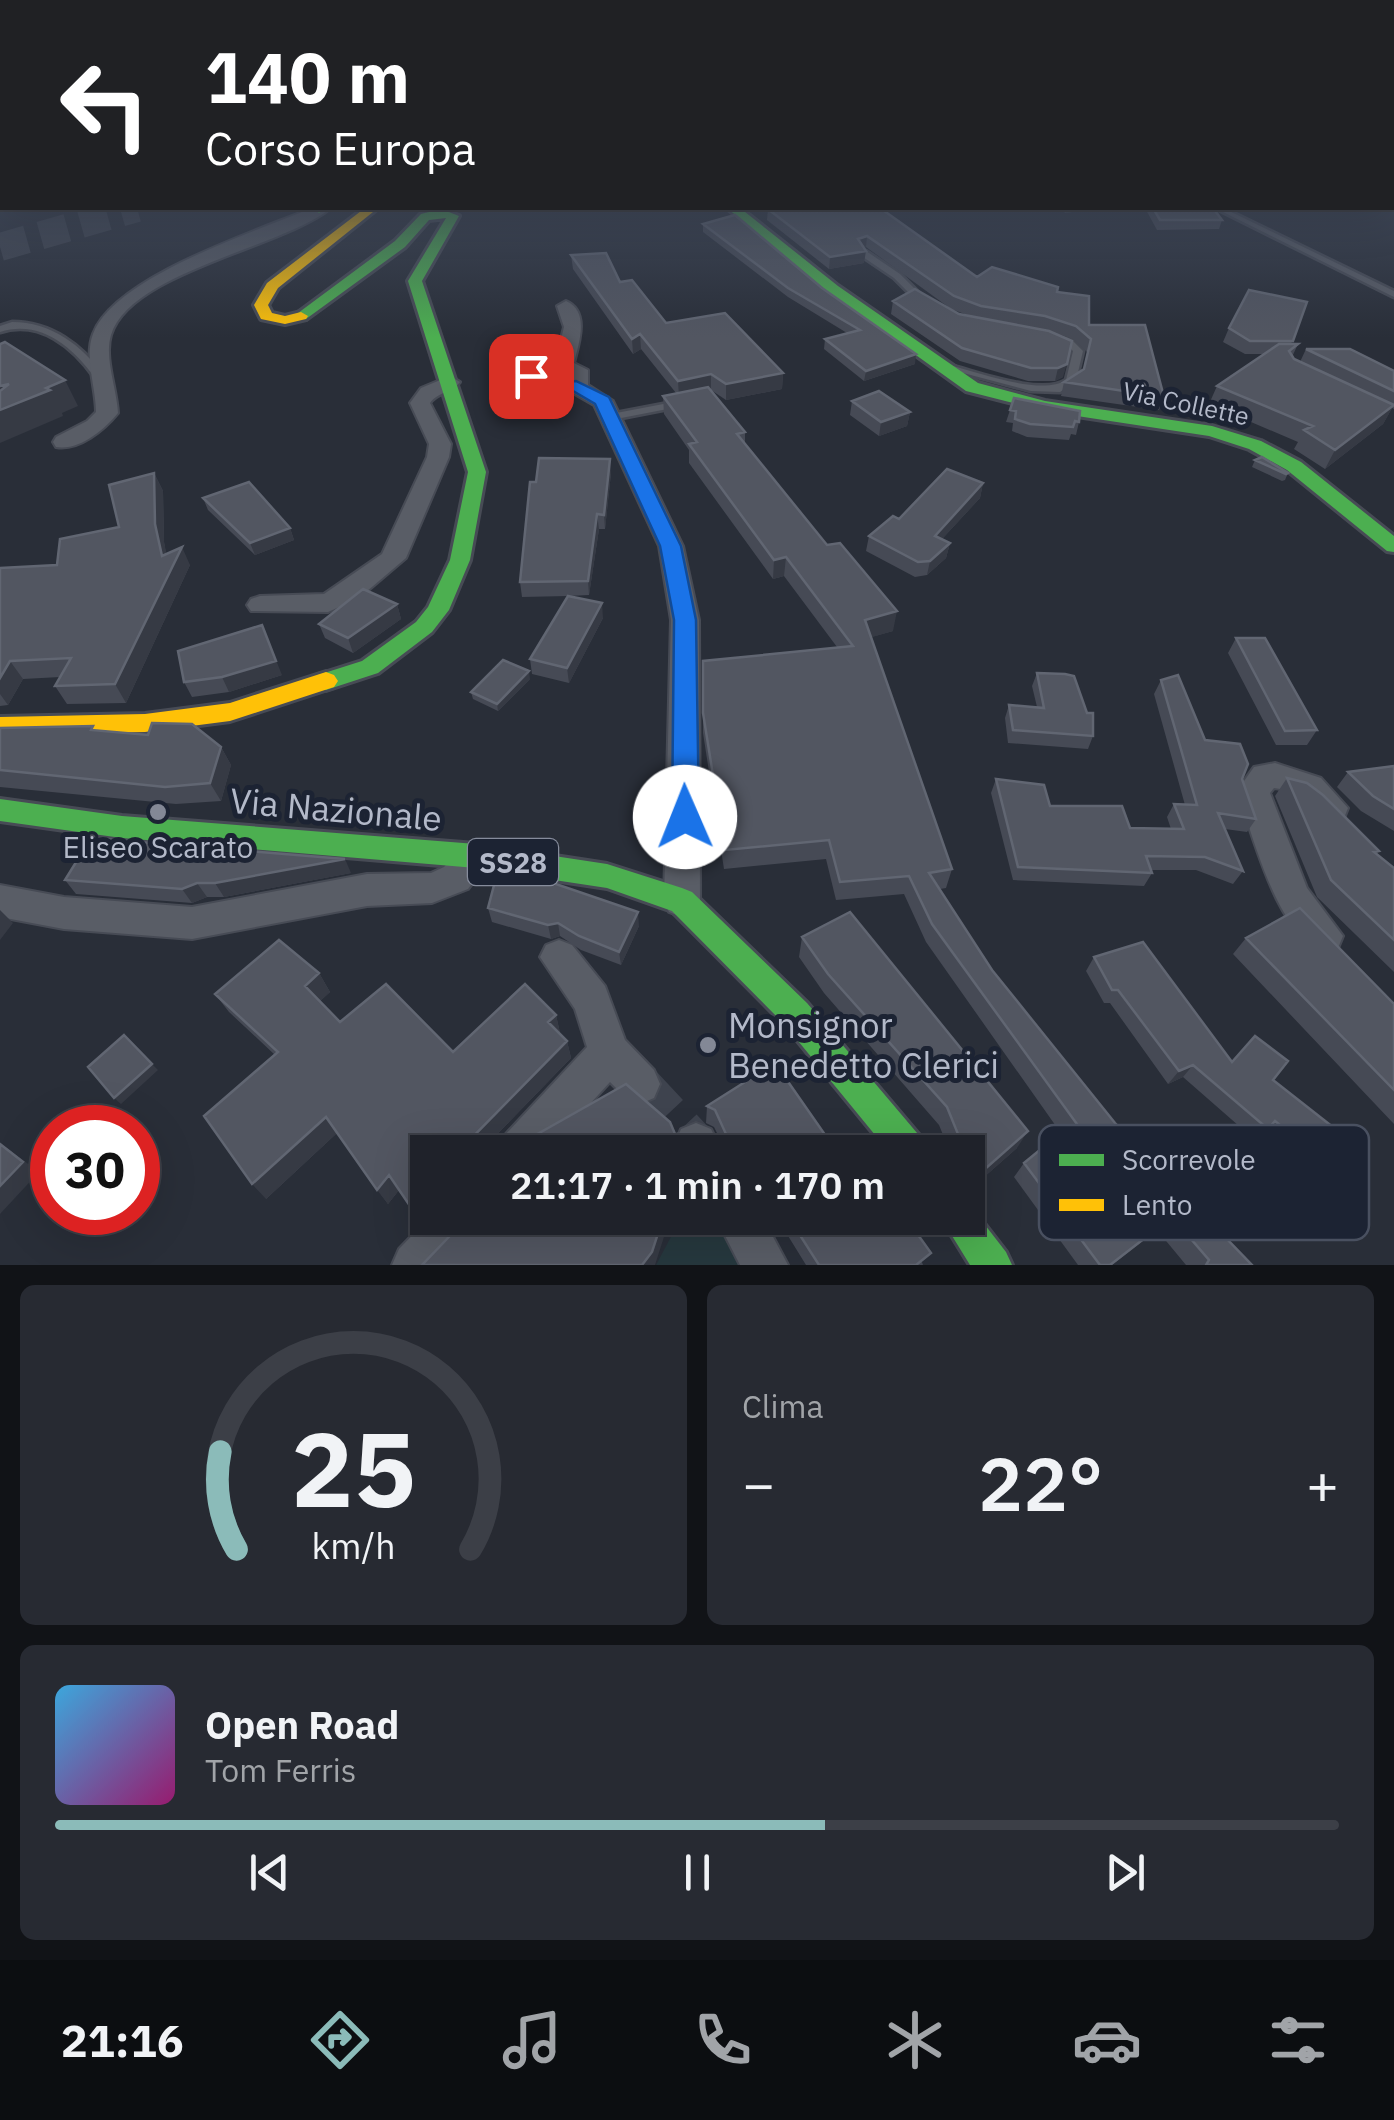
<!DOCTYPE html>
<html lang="it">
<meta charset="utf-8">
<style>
:root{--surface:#1f222a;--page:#272a32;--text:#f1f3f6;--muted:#a1a4a8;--line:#3c3f47;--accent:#8bbbb9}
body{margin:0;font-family:"IBM Plex Sans",sans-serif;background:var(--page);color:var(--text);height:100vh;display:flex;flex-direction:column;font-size:38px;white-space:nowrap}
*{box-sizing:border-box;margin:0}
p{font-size:32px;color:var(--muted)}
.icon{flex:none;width:55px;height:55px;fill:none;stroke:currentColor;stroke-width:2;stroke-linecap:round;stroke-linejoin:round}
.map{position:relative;height:1265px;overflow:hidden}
.drawer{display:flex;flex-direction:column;gap:20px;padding:20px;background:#111317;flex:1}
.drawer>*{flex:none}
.guide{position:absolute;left:0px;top:0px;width:1395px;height:210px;box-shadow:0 10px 40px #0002,0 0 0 2px var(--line);background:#202124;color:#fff;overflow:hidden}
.speed{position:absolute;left:30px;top:1105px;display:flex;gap:20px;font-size:50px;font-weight:700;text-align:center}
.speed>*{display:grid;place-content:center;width:130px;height:130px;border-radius:50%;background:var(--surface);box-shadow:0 10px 40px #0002,0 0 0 2px var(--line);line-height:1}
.speed .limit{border:15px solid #d22;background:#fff;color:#111}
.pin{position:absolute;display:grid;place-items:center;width:85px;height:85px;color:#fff;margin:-42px;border-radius:20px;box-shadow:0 5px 15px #0006}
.me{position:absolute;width:110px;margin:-55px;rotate:359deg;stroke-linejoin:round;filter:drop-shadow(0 0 8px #0008)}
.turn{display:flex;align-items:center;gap:35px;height:210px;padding:0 40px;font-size:45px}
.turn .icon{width:130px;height:130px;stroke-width:2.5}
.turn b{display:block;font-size:70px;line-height:85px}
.big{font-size:75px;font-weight:600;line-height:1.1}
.drawer .widget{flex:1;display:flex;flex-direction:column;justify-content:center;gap:15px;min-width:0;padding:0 35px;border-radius:15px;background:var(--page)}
.drawer .dial{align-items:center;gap:0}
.dial svg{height:260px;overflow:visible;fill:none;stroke:var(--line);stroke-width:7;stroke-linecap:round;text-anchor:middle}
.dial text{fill:var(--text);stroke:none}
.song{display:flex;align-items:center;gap:30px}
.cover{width:120px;height:120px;border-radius:15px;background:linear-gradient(135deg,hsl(200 70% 55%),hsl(320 70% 35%))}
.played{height:10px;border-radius:5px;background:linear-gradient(90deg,var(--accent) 60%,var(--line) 60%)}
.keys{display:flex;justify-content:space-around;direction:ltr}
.heat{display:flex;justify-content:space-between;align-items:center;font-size:55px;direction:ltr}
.drawer .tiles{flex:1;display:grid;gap:20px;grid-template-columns:1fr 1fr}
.widget:last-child{grid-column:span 2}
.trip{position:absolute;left:410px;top:1135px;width:575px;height:100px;border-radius:0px;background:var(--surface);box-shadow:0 10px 40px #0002,0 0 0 2px var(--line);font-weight:600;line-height:100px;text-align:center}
.tabs{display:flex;height:160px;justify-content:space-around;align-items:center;background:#0c0e11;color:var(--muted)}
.tabs .icon{width:70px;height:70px}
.tabs .active{color:var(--accent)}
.tabs b{font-size:45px;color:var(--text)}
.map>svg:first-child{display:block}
</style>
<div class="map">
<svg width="1394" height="1265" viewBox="0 0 1394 1265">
<rect width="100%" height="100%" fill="#292e38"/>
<path fill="#26383e" d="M681 1218H720L748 1265H656Z"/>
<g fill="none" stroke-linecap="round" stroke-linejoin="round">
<path stroke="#3e434e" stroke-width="41" stroke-dasharray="41 20" stroke-linecap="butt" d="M640 1084 696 1144"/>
<path stroke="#3e434e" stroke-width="28" stroke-dasharray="28 14" stroke-linecap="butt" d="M0 247 137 208"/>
<defs>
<path id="lane" d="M1215 208H1223L1394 291V297Z
M860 251H866L900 274 926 300V304H920L894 278 860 255Z
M12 322C51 322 82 345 104 376L95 378C73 347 40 319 0 332V326Z
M1058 337 1073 341 1083 351 1076 381 1060 392 1031 391 948 369 953 366C980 373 1043 396 1066 380L1073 351 1067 345 1055 342V338Z
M679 401 683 402V406L611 420 606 417 611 414Z"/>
<path id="street" d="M312 208H331C284 247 130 272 111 335 104 358 117 389 118 413 104 430 79 451 56 447L53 442 56 437 87 421 96 412C96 388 84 357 93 334 114 277 257 231 312 208Z
M566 301C590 311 579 343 574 363L588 370V385L613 401 683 546 699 620 700 901 695 912 682 917 669 912 664 901 671 620 659 546 594 405 573 393C555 398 536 398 522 384L527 368 556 359 564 327 557 306ZM557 371 569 374 570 380 556 385 542 382 543 375Z
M450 376 460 382C453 392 438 392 430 403L451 444 449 457 406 558 359 598 328 612 251 611 247 605 251 599 260 596 324 594 382 554 427 457 429 444 410 403 421 388Z
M1275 763 1321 778 1348 808 1344 818C1315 827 1303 790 1274 788L1270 793 1307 888 1343 936 1338 948 1325 953C1276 934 1254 837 1237 791L1254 767Z
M476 841 488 846 493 856 468 889 432 903 367 906 192 939 64 929 0 917V885L64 897 192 907 367 874 431 873 444 867 464 846Z
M559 940 572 945 605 986 625 1040 654 1070 660 1084 654 1098 640 1104 626 1098 610 1082 546 1152H497L503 1137 587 1047 575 1009 540 957 546 945Z
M696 1123 711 1129 722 1152H678L675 1144 681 1129Z
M429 1218H481L475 1234 446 1265H392L399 1249Z
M716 1218H763L788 1265H740Z"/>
<path id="fast" d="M1392 201 1394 209 1388 208H1392Z
M312 208H324L325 209 319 213Z
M727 208H740L838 286 978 383 1045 401 1212 426 1261 441 1301 462 1394 536V552L1387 551 1287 470 1249 449 1209 436 1044 411 966 391 828 292Z
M441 209 459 216 422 281 486 472 470 560 449 610 432 632 378 673 326 690 318 687 314 681 318 675 362 661 416 622 428 607 450 560 468 472 408 281 446 218 429 220 405 247 306 319 294 316 395 241 421 214Z
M0 799 122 816 476 844 607 864 682 888 692 892 807 1003 923 1140 929 1152H889L785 1025 672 911 607 888 476 868 122 838 0 821Z
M968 1203 1006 1252 1012 1265H970L941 1218H968Z"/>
<path id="slow" d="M365 208H378L278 288 268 305 272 313 285 316 301 312 308 316 306 319 285 324 261 319 254 305 267 283Z
M326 672 334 675 338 681 334 687 230 721 145 732 0 735V717L145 714 230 703Z"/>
</defs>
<use href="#lane" stroke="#474b55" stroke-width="5"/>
<use href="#street" stroke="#474b55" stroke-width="4"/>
<use href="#fast" stroke="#474b55" stroke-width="6"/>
<use href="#slow" stroke="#474b55" stroke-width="6"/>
<use href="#lane" fill="#595d66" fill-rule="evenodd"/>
<use href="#street" fill="#595d66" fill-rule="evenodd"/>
<use href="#fast" fill="#4caf50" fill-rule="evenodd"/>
<use href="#slow" fill="#ffc107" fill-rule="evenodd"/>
</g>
<path fill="#464a55" d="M1055 208H1095L1066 213Z
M1145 208H1213L1222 220 1219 229 1157 230Z
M768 209 817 211 977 277 1057 292 1089 325 1164 397 1159 410 1061 396 1064 382 1083 370 1087 352 1073 339 1051 332 1063 377 1055 381H1028L960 361 891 314 893 301 973 317 951 309 866 247 864 248V263L829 269 767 220Z
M703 224 915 364 864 381 824 349 825 339 847 333 788 297 703 232Z
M571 255 620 282 666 323 783 373 782 389 726 400 711 390 745 432V444L893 631 871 637 952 869 946 888 940 889 992 970 1115 1123 1252 1265H1186L1157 1230 1112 1265H1078L1014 1177 1024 1163 1085 1202 1101 1190 926 942 904 894 836 900 826 859 724 869 703 733V661L837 647 784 576 773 579 689 463V450L664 414 663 396 676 393 641 349 633 354 573 269Z
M1307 302 1291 344H1298L1292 357 1294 359 1300 362 1306 349 1394 371V409L1392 408 1383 424 1325 469 1294 449 1298 442 1209 404 1217 386 1264 354H1245L1223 342 1229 328Z
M852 401 910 412 907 426 879 436 850 415Z
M1010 410 1079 422 1076 435 1071 434 1069 440 1027 437 1012 431 1013 423 1006 422Z
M1255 460 1288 473 1285 480 1282 481 1252 467Z
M154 473 163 491 164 542 166 554 190 565 126 703 67 704 55 686 60 677 23 679 8 705 0 706V568L57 565 119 527Z
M611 473 605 529H599L589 595 568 596 603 618 569 683 532 674 530 659 568 596 522 597 520 582Z
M983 483 980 498 942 539 950 543 946 558 927 575 915 577 866 551 869 536 899 519Z
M203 498 290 528 294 540 255 555 208 510Z
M397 604 401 619 353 653 325 638 319 624Z
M1236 638 1317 730 1307 745H1276L1228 653Z
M178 651 282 675 229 692 192 697 184 682Z
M1037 673 1093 736 1088 749 1008 743 1005 718 1009 705 1037 707 1032 686Z
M530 679 498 711 473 699 471 692Z
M1161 680 1205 740 1242 779 1256 819 1247 832 1225 829 1243 871 1233 884 1196 870H1150L1152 873 1144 886 1013 880 991 793 996 779 1050 806 1130 828 1171 829 1167 817 1174 804 1185 805 1154 694Z
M0 728 96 731 221 747 231 765 221 801 176 804 0 787Z
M1394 766V831L1361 811 1337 787 1348 772Z
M1287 778 1379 851 1376 854 1394 868V972L1317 897 1275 796Z
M351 873 224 897H207L192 903 76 894 65 880Z
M488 908 639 926 621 965 581 950 560 936 551 939 492 922Z
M802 937 1017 1148 975 1185 968 1181V1152H945L948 1147 939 1125 824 993 799 957Z
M1246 938 1394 1004V1124L1233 954Z
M1094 957 1232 1062 1273 1080 1324 1160 1309 1171 1263 1133 1255 1140 1183 1077 1168 1084 1110 1003H1104L1086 971Z
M319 973 330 992 320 1001 340 1022 453 1052 556 1015 560 1033 567 1041 571 1058 480 1152H428V1207L417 1218 399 1190 388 1204 337 1133 266 1199 275 1055 229 1012 215 994Z
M707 1106 837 1152H717L718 1139H720L714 1127 706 1123Z
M777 1218H906L923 1265H806Z"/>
<path fill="#363a44" d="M1068 208H1095L1066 213Z
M867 236 866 247 856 251 858 239Z
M866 251 864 263 829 269 830 257Z
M640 334 641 349 633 354 632 339Z
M916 354 915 364 864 381 866 371Z
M1067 364 1063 377 1055 381 1058 368Z
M783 373 782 389 726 400V384Z
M711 374V390L679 397 678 381Z
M65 380 78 406 62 413 63 416 0 443V386L9 384 46 388Z
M1394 405 1383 424 1325 469 1335 450Z
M910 412 907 426 879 436 881 422Z
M610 459 611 473 605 529 604 515Z
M154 473 163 491 164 542 170 571 182 547 190 565 126 703 115 684 162 556 155 524Z
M983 483 980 498 931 551 935 536Z
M597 514 599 529 589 595 588 581Z
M290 528 294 540 255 555 250 543Z
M950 543 946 558 927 575 930 561Z
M786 557 784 576 773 579 774 560Z
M602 603 603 618 569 683 567 668Z
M397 604 401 619 353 653 348 638Z
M897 611 893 631 862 640 865 620Z
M262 625 282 675 229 692 222 677Z
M10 661 23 679 8 705 0 694V678Z
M529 671 530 679 498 711 497 704Z
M221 747 231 765 221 801 210 783Z
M345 859 351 873 224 897 215 883Z
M197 883 207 897 192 903 182 889Z
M0 910 13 923 0 940Z
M638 912 639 926 621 965 619 952Z
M558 923 560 936 551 939 548 925Z
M319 973 330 992 316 1005 305 986Z
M556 1015 560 1033 548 1022Z
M567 1041 571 1058 480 1152H458Z
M152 1064 158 1070 121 1104 114 1098Z
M1193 1065 1183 1077 1168 1084 1179 1071Z
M326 1117 337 1133 266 1199 252 1184Z
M1028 1131 1017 1148 975 1185 985 1169Z
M690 1134V1152H684Z
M0 1143 39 1172 0 1214Z
M389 1175 399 1190 388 1204 377 1190Z
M428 1183V1207L417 1218 408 1203Z
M663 1218H670L655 1265H642Z"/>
<path fill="#525661" stroke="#616672" stroke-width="2.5" d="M776 208H813L817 211 843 208H880L977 277 992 267 1058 287 1057 292 1089 296V325H1145L1164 397 1064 382 1084 369 1091 339 1076 326 1045 316 981 306 954 296 867 236 858 239 866 251 830 257 768 209Z
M1153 208H1213L1222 220H1160Z
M735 215 822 288 916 354 866 371 825 339 860 330 788 288 703 224Z
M606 253 620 282 632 280 666 323 725 313 783 373 726 384 711 374 678 381 640 334 632 339 571 255Z
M915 289 959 314 1049 331 1072 341 1067 364 1058 368H1031L962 348 893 301Z
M1249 290 1307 302 1293 341H1250L1229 328Z
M5 342 65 380 46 388 50 390 0 410V391L9 384 0 386V344Z
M1279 344H1298L1289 351 1294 359 1394 405 1335 450 1304 430 1313 426 1217 386Z
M1306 349H1350L1394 371V391Z
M708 387 745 432 737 434 827 545 840 543 897 611 865 620 952 869 929 873 992 970 1115 1123 1252 1265H1206L1209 1260 1172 1217 1110 1265H1100L1024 1163 1041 1149 1085 1202 1116 1178 932 924 909 876 840 882 829 840 725 850 703 713V661L853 646 786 557 774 560 689 444 697 442 663 396Z
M879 391 910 412 881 422 852 401Z
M1014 398 1080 411 1079 422 1075 421 1073 427 1030 424 1015 419 1016 411 1010 410Z
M1262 457 1288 473 1286 474 1255 460Z
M539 458 610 459 604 515 597 514 588 581 520 582 530 482H536Z
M947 469 983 483 935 536 950 543 930 561 918 562 869 536 893 516 899 519Z
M154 473 155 524 162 556 182 547 115 684 55 686 71 658 10 661 0 678V568L57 565 60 539 119 527 109 485Z
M249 482 290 528 250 543 203 498Z
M363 589 397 604 348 638 319 624Z
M568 596 602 603 567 668 530 659Z
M262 625 276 661 222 677 184 682 178 651Z
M1236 638H1265L1317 730 1285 731Z
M503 660 529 671 497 704 471 692Z
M1037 673 1065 674 1074 676 1087 713H1093V736L1013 730 1009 705 1044 708Z
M1178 675 1205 740 1240 744 1248 764 1242 779 1256 819 1218 813 1243 871 1205 857 1146 856 1152 873 1018 867 996 779 1044 785 1050 806H1122L1130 828 1184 829 1174 804 1197 805 1161 680Z
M152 723 192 724 221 747 210 783 165 787 0 770V728L93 726 91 730 148 735Z
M1394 766V809L1373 796 1348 772Z
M1287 778 1307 783 1323 795 1379 851 1374 852 1394 868V940L1331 880Z
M91 838 345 859 215 883H197L182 889 65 880Z
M497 874 553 883 638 912 619 952 579 936 558 923 548 925 488 908Z
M1300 908 1394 1004V1090L1246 938Z
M850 912 1028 1131 985 1169 977 1165 974 1168 968 1160V1152H962L952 1139 958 1134 947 1107 828 974 802 937Z
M279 940 319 973 305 986 340 1022 386 984 453 1052 525 984 556 1015 548 1022 567 1041 458 1152H428V1183L408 1203 389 1175 377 1190 326 1117 252 1184 204 1116 278 1052 215 994Z
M1143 942 1232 1062 1255 1036 1288 1061 1273 1080 1343 1135 1324 1160 1275 1121 1268 1129 1193 1065 1179 1071 1118 990H1112L1094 957Z
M124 1035 152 1064 114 1098 88 1067Z
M775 1063 837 1152H726L718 1139 725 1138 726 1134 715 1110 707 1106Z
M626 1084 670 1122 675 1134H690L684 1152H520L534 1136Z
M0 1144 23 1162 0 1186Z
M467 1218H663L652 1252 642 1265H422Z
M789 1218H906L931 1253 916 1265H819Z"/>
<linearGradient id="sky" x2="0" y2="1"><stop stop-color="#17191f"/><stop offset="0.48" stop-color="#434c5e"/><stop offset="1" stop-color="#434c5e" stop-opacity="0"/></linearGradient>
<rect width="1394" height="338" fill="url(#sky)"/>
<path fill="#1a73e8" stroke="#114b97" stroke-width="2.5" d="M531 371 546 385 576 381 609 397 681 546 696 620 699 817 695 825 685 828 676 825 672 817 674 620 660 546 595 404 573 391 543 395 526 388 522 376Z"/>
<g fill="#838896" stroke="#1c2333" stroke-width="4">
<circle cx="158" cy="812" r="10"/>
<circle cx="708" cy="1045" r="10"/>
</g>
<g text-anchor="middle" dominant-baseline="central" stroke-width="10" stroke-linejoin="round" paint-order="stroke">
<g font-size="25" fill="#b3b9c9" stroke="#1c2333">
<text transform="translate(1186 403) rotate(12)">Via Collette</text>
</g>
<rect fill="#1c2333" stroke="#868c9c" stroke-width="2.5" x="468" y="839" width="90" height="46" rx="8"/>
<g font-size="28" font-weight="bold" fill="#b3b9c9">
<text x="513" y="862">SS28</text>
</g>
<g font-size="30" fill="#b3b9c9" stroke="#1c2333">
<text x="158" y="846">Eliseo Scarato</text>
</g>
<g font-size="35" fill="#b3b9c9" stroke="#1c2333">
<text transform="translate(336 809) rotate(5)">Via Nazionale</text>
</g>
<g font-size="35" fill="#b3b9c9" stroke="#1c2333" text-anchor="start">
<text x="728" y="1025">Monsignor<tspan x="728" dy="40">Benedetto Clerici</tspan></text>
</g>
</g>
<rect x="1039" y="1125" width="330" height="115" rx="15" fill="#1c2333" stroke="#495060" stroke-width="2.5"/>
<rect x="1059" y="1154" width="45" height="12" fill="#4caf50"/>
<rect x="1059" y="1199" width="45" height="12" fill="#ffc107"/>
<g font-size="28" fill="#b3b9c9">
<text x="1122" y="1170">Scorrevole</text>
<text x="1122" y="1215">Lento</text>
</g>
</svg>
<div class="speed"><div class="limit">30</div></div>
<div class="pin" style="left:531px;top:376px;background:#d93025"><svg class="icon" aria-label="arrive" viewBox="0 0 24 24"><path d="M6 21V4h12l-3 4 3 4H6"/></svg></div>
<svg class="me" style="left:685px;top:817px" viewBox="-20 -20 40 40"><circle r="19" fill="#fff"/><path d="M0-13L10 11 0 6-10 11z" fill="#1a73e8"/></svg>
<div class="trip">21:17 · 1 min · 170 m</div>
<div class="guide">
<div class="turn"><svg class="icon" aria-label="left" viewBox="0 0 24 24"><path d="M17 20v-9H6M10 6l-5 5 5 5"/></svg><div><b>140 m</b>Corso Europa</div></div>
</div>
</div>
<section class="drawer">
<div class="tiles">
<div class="widget dial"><svg viewBox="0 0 100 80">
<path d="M14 69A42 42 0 1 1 86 69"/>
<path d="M14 69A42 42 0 0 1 9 39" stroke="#8bbbb9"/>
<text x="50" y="56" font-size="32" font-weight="700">25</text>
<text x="50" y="72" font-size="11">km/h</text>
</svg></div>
<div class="widget"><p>Clima</p>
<div class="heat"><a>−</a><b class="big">22°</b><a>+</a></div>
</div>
<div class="widget">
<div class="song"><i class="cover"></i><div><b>Open Road</b><p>Tom Ferris</p></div></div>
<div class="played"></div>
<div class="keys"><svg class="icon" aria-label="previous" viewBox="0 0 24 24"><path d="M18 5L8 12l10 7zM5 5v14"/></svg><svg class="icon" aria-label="pause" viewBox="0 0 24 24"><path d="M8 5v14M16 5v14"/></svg><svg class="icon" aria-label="next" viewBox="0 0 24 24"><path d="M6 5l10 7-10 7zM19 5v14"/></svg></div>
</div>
</div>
</section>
<nav class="tabs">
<b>21:16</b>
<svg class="icon active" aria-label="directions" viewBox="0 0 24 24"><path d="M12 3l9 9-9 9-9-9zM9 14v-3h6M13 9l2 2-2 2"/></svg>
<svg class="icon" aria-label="music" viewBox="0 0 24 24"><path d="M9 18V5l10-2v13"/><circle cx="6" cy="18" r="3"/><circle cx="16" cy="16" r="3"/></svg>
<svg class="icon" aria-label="phone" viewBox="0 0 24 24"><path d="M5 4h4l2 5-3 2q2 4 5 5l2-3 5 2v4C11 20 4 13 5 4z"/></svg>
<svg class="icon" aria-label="climate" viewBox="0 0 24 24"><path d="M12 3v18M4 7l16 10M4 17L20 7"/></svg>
<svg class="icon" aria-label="car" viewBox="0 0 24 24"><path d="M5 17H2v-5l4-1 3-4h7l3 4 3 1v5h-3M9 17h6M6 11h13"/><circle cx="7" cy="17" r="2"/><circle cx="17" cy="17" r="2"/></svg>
<svg class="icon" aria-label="filters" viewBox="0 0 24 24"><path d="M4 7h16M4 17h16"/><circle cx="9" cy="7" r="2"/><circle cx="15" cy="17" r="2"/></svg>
</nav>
